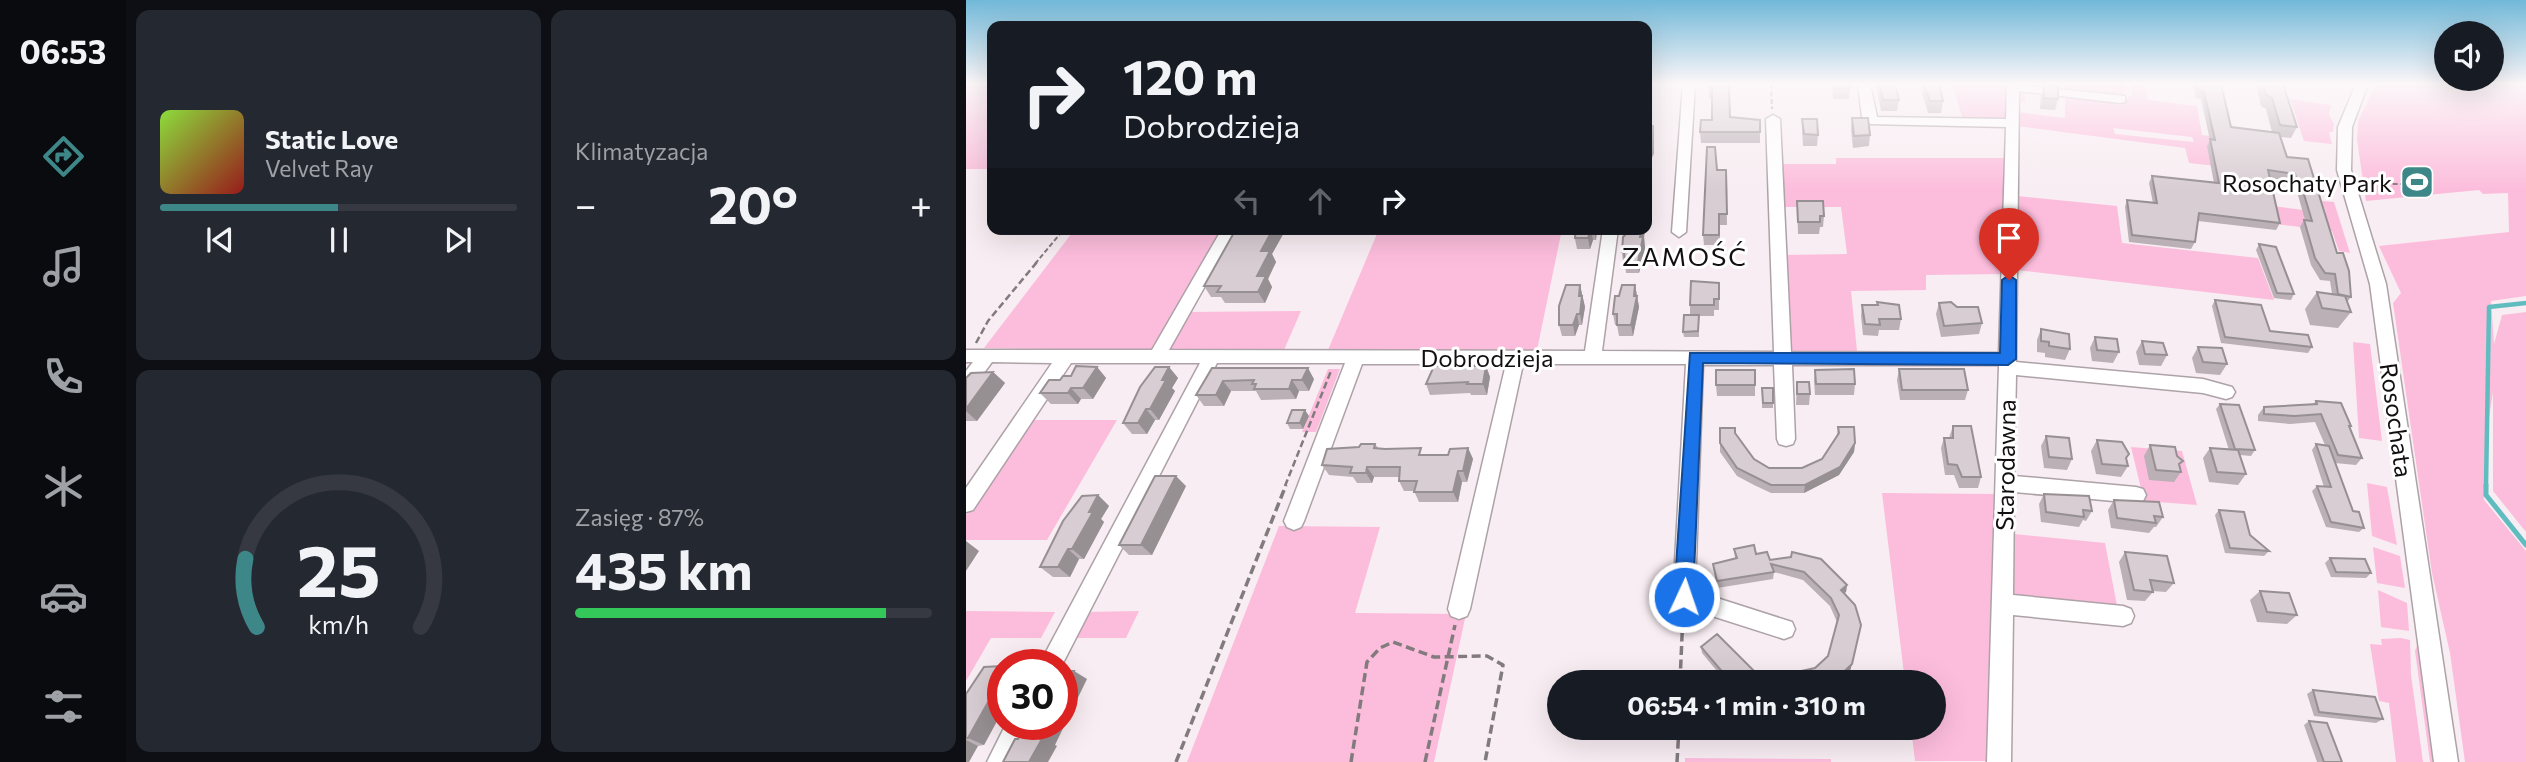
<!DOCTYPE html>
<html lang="pl">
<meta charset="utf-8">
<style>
:root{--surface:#171b24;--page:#242831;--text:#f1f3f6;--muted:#9ea1a6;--line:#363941;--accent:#3e8789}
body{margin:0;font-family:Commissioner,sans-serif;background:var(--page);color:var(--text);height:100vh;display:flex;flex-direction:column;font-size:26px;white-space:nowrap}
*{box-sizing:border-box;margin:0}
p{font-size:23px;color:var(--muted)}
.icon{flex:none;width:38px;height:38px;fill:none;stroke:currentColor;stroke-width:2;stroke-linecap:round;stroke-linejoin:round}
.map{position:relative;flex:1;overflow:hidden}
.side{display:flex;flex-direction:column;gap:10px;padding:10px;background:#0d0f14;width:840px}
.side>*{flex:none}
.hud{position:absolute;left:21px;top:21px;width:665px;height:214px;border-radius:14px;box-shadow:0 7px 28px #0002;background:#171b24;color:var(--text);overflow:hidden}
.buttons{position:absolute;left:1468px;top:21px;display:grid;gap:14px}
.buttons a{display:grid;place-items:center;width:70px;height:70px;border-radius:50%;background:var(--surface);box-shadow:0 7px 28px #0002;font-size:35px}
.speed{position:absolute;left:21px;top:649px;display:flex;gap:14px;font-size:35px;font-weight:700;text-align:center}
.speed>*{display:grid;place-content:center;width:91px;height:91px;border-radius:50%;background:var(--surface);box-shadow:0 7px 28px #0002;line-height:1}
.speed .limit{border:10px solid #d22;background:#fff;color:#111}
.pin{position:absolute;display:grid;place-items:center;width:60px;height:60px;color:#fff;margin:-72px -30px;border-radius:50% 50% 50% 0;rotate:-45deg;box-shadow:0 0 7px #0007}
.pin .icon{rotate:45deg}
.me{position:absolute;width:77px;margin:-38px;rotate:3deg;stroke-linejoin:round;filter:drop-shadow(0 0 5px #0008)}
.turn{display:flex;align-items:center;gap:24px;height:147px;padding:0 21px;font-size:32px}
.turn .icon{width:91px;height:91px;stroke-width:2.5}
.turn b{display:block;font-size:49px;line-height:60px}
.lanes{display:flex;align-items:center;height:66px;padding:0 21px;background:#0003;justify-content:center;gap:35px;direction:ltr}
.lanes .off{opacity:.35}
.big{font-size:52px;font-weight:700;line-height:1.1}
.side .card{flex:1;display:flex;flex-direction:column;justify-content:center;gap:10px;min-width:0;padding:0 24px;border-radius:14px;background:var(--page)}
.side .dial{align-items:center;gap:0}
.dial svg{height:182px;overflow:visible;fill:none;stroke:var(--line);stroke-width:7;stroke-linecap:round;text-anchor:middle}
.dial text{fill:var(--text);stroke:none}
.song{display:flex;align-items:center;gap:21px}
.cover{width:84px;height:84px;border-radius:10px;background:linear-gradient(135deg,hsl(90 70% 55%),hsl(0 70% 35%))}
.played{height:7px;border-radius:4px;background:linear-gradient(90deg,var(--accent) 50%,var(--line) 50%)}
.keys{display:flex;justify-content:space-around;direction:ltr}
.heat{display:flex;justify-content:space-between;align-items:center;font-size:38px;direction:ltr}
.charge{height:10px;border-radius:5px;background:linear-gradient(90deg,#34c759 87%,var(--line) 0)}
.side .tiles{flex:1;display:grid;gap:10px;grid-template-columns:repeat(2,1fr)}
.trip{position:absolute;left:581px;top:670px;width:399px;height:70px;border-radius:35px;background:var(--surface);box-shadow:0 7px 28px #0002;font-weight:700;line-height:70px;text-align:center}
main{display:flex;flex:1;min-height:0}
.menu{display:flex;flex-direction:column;width:126px;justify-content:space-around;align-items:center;background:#090b0e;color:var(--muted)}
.menu .icon{width:49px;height:49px}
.menu .selected{color:var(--accent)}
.menu b{font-size:32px;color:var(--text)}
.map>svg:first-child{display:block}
</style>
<main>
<nav class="menu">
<b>06:53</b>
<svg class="icon selected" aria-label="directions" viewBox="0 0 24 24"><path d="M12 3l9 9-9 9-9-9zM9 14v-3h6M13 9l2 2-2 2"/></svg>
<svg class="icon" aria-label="music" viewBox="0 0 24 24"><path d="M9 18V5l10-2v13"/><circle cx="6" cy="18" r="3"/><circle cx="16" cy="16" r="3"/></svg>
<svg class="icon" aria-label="phone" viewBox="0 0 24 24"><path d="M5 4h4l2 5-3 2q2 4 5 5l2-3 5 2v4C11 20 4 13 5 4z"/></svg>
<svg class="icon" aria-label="climate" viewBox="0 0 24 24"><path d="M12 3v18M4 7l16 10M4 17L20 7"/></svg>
<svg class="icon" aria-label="car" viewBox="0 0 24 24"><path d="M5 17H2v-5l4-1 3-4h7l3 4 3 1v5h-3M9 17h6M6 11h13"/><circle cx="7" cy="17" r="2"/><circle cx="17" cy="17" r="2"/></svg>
<svg class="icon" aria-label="filters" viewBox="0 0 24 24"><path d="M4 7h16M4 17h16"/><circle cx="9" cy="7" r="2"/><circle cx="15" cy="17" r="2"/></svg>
</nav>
<section class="side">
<div class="tiles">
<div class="card">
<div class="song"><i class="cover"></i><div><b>Static Love</b><p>Velvet Ray</p></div></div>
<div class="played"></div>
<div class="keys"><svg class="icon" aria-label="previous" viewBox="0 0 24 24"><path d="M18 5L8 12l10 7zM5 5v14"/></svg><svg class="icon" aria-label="pause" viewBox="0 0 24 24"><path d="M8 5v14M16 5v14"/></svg><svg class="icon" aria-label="next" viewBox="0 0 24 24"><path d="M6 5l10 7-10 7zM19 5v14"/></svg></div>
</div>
<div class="card"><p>Klimatyzacja</p>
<div class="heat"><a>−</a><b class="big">20°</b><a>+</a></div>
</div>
<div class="card dial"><svg viewBox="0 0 100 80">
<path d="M14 69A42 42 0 1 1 86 69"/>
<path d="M14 69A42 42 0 0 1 9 39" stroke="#3e8789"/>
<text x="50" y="56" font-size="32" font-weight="700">25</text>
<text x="50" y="72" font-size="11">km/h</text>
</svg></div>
<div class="card"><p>Zasięg · 87%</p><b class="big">435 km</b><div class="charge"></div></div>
</div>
</section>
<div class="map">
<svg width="1560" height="762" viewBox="0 0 1560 762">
<rect width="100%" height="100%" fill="#f8edf2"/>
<path fill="#fcbddc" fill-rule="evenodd" d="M26 84V169H0V85Z
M986 84H1042L1041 119 997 120Z
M1099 84H1159V91L1154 96 1099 91Z
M1166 84H1179L1182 100 1231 106 1236 135 1245 136 1250 166 1223 163 1219 148 1051 126V112L1099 118V96L1059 91V102L1051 101V90L1159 100 1166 95ZM1147 128 1226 137 1228 142 1149 134Z
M1410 84H1560V296L1525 301 1528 344 1536 315 1560 312V532L1527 491V392L1521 430 1518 500 1560 551V762H1499L1484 653 1466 573 1427 303 1435 293 1413 246 1543 232 1542 193 1517 194 1513 190 1400 201 1391 140 1392 121Z
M1324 99 1365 105 1363 114 1368 124 1367 132H1363L1366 144 1338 141Z
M870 158H1041L1038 274 960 275V290L885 291 891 351 824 353 817 255 881 254 875 207H815L813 164H870Z
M1051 196 1151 206 1156 243 1292 258 1308 300 1050 270Z
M1270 201 1360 213 1356 201 1368 202 1384 253 1373 251 1366 231 1309 224Z
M109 229H259L188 350 18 348Z
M413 229H596L571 350H362Z
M335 311 318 350H204L203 346 223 312Z
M1387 342 1404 344 1416 441 1393 438Z
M362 369H374L350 432H336Z
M62 420H151L81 540H0V515Z
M1165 447 1216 451 1231 505 1178 501Z
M1401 483 1421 487 1431 545 1406 536Z
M916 493 1028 494 1021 761H949L945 728H968V682H939Z
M313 526 414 527 389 613 500 614 468 762H221Z
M1048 534 1139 543 1152 611 1045 600Z
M1407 547 1434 556 1439 588 1411 583Z
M1412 590 1441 603 1443 631 1415 627Z
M0 611 89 612 75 638H25L0 681Z
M173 611 160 638H107L119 612Z
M1435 638 1444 640 1445 675 1457 762H1430L1423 703 1413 701 1404 644 1416 645 1415 639Z
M1452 643 1468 762H1464L1449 651Z
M719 758 865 759V762H719Z"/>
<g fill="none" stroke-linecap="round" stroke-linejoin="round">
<path stroke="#5fbdc0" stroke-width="4.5" d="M1520 486 1523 307 1560 303"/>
<path stroke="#5fbdc0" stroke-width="5" d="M1520 485V495L1560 545"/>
<defs>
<path id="minor" d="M717 84H729L720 232 713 237 706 232Z
M892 84H904L911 117 1040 119 1041 84 1159 96V102L1154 103 1053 91 1050 362 1237 379 1266 387 1269 392 1266 397 1260 399 1237 393 1050 375 1048 476 1170 487 1177 489 1180 495 1177 501 1170 503 1048 492 1047 595 1157 606 1165 609 1168 616 1165 623 1157 626 1047 615 1045 762H1021L1033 365H826L829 439 827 444 820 446 813 444 811 439 808 365H737L729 591 826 622 829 629 826 636 818 639 718 607 711 604 707 597 720 364H557L504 609 501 616 493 619 485 616 482 609 540 364H396L338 521 335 527 328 530 321 527 318 521 379 363H251L96 665H73L234 363H105L7 510 0 512V488L86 363 26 362 6 389 0 391V371L7 362H0V350H186L256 229H271L203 350 619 351 637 229H652L636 351 808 352 800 119 807 115 814 119 825 352 1033 353 1040 127 902 124 896 117Z
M1390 84H1402L1386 127 1385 170 1420 284 1492 762H1468L1404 284 1371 170 1372 127Z
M40 724H64L46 762H21Z"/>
</defs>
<use href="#minor" stroke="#ada2a7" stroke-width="3"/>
<path stroke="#827b7e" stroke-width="2" stroke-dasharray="5 2.5" stroke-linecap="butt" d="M805 84 806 109
M1398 192 1421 184H1447L1445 176
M69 264 98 229"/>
<path stroke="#827b7e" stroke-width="2.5" stroke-dasharray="7 3.5" stroke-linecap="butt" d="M10 343 22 321 71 262
M319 486 365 371"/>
<path stroke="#827b7e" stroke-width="3.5" stroke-dasharray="9 4.5" stroke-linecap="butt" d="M714 682 717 614
M210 762 320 485
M385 762 401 662 414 648 427 642 468 657 521 656 537 665 519 762
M459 762 489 625
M711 762 713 728"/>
<use href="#minor" fill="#fff" fill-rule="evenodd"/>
</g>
<path fill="#bab0b5" d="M743 84 764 117 794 120V143H735L734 132 746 120V98H743Z
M866 84H884L883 99H867Z
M910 84H929L933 100 931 111H915Z
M957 84H973L977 101 975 113H962L956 93Z
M1075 84H1090L1089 86 1075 85Z
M1226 84H1255L1265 127 1306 132 1300 109 1295 106 1290 84H1317L1331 127 1325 138 1315 137 1321 157 1342 159 1385 297 1381 302 1385 312 1372 328 1344 325 1339 309 1351 292 1366 294 1364 281 1354 280 1345 265 1334 227 1338 220H1339L1330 188 1327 187 1325 181 1304 178 1314 223 1310 230 1232 221 1229 242 1225 249 1163 242 1159 207 1161 200 1187 203 1183 183 1186 176 1248 183 1241 146 1244 140 1235 99 1230 98Z
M1078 85 1092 99 1089 110 1074 109 1075 96Z
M886 118 904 135 903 146 887 148 885 130Z
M836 119 852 135 851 146H837L836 130Z
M681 126 688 137V153L685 160 681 161Z
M751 170H760L761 225H754V245H738L737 235Z
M831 201 858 216 857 227H854L853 234H832Z
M270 229H320L306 254 310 262 302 279 306 287 299 303H259L255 297H245L238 286Z
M607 229H631L630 240H627L624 249H611Z
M663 229H679L678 237 679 248 673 273H660L659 263H657L656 252Z
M1293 244 1328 294 1325 300 1308 298 1290 250Z
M753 283V310H748V316H733V337H718L717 332 724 315V305Z
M614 285 619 307 616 325H613L609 336H596L593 325Z
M669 285 673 307 667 336H653L651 325H649L647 314 653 296Z
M1249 300 1304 331 1346 347 1342 353 1255 343 1246 306Z
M911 302 935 319 933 330H913L912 336 897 335 895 316 896 305H911Z
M973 303 1016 323 1013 334 975 337 970 314Z
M1075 329 1104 349 1099 360 1079 357V353L1071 352V340Z
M1129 337 1153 352 1147 363 1126 361 1124 348Z
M1176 341 1201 355 1195 366 1173 365 1170 352Z
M1232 347 1261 364 1254 375 1230 373 1226 358Z
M520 366 524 377 521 395H505L504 393 464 395 460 384Z
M131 367 140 378 127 399H115L112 404H85L74 393 94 380Z
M203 367 212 378 206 388 209 391 193 420H189L181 434H166L157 423Z
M246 368 348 379 343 391H333L330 399 295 400 290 391H265L258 406H238L230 395Z
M933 369 1002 390 999 400H934L931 380Z
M789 370V396H751L750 385Z
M849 370 889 384 888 395H849L848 381Z
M27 372 39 383 11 421H0V378Z
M831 382 844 394 843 405H830Z
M796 388 807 403V408H796Z
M1350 401 1385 426 1384 428 1396 458 1390 465 1369 463 1387 511 1398 528 1393 532 1360 527 1346 491 1351 486 1358 487 1346 450 1350 444 1359 445 1349 422 1324 424 1292 421V415L1298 407 1347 404Z
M1254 404 1289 450 1285 456 1274 455 1280 474 1272 485 1243 482 1237 458 1244 448 1263 450 1250 409Z
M343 416 337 429H324L321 423Z
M987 426 1015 477 1012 488H993L988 475H979L975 448 978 438H983Z
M872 427 889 443 888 452 873 475 838 493H805L788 485 771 476 754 452V428L769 433 788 459 803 468H836L856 459 871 435Z
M1080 436 1106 459 1101 470 1078 468 1075 446Z
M1131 440 1160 459 1162 466 1155 477 1130 474 1125 451Z
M409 444 412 448 458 455H482L502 448 507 459 501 482H496L492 502H453L448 491H438L433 481V477H408L406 483H391L387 477 363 475 356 465 393 447Z
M1184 445 1213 466 1215 472 1208 482 1183 480 1178 456Z
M220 486 186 555H163L153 545Z
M1078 494 1126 511 1120 521 1117 520 1113 527 1075 522 1073 504Z
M132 495 143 506 135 519 138 522 118 559H113L104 577H87L74 567Z
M1148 500 1197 517 1190 527H1188L1183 533 1145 528 1142 510Z
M1253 510 1284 535 1303 551 1298 556 1259 553 1249 515Z
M768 549 790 554 804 560 881 585 880 592 878 593 895 625 884 671 872 682H812V676L849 668 862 656 871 622 864 606 837 580 808 572 807 579 751 588 747 564 769 558Z
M1159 552 1208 583 1200 592 1186 591 1187 592 1179 601 1161 600 1153 562Z
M1364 558 1405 573 1400 578 1365 577 1359 563Z
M1294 591 1331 615 1321 624 1291 622 1284 600Z
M735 647 789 672 807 678V682H760L736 653Z
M36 666 37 710 18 745 12 746 0 762V694Z
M1347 690 1417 719 1410 723 1348 716 1341 694Z
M1343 721 1376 762H1351L1338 725Z"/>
<path fill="#979093" d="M687 126 688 153 685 160 684 149Z
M681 178 684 198 681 218Z
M307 229H320L306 254 310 262 302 279 306 287 299 303 292 292 291 276 295 251Z
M625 229 627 240 624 249 622 238Z
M628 229H631L630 240Z
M676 229H679L678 237 679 248 673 273 672 262Z
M614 285 619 307 616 325 614 314Z
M669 285 673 307 667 336 665 325Z
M611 314 613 325 609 336 607 325Z
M520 366 524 377 521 395 517 384Z
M131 367 140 378 127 399 117 388Z
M203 367 212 378 206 388 209 391 193 420 184 409 196 380Z
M342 368 348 379 343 391 336 380Z
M27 372 39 383 11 421 0 411V409Z
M326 380 333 391 330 399 323 389Z
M257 381 265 391 258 406 250 395Z
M105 388 115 399 112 404 102 393Z
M180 409 189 420 181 434 172 423Z
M339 410 343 416 337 429 334 423Z
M889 443 888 452 873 475 838 493 839 485Z
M502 448 507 459 501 482 497 471Z
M401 467 408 477 406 483 400 473Z
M492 471 496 482 492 502 487 492Z
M210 476 220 486 186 555 175 545Z
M132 495 143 506 135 519 138 522 118 559 106 549 123 512Z
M0 541 13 551 0 571Z
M102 549 113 559 104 577 92 567Z
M881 585 880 592 874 597 875 590Z
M886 664 884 671 872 682H867Z
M36 666 37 710 18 745 2 738 24 688Z
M108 671 121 679 89 745 91 746 82 762H63L81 724H96V694Z
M0 740 12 746 3 762H0Z"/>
<path fill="#d8cdd2" stroke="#979093" stroke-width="2" d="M743 84H763L764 117 794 120V132H734L735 120H746V87H743Z
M868 84H884V88H868Z
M914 84H929L933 100H917Z
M958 84H973L977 101H964Z
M1231 84H1255L1265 127 1313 133 1321 157 1342 159 1371 253H1377L1383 271 1385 297 1372 294 1369 274 1359 273 1349 258 1338 220 1346 221 1334 181H1331L1329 174 1302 170 1314 223 1233 213 1229 242 1166 235 1161 200 1191 203 1186 176 1253 183 1244 139 1249 140 1238 92 1233 91Z
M1298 84H1317L1331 127 1314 125 1306 98 1300 95Z
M1078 85 1092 87V99L1078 98Z
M886 118H902L904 135 888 136Z
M836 119H851L852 135 838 134Z
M681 126H687V142L684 149H681Z
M741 147H749L751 170H760L761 214H753V235H737Z
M831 201H857L858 216H854V222H832Z
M270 229H307L295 251H304L291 276H300L292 292H251L255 286H238Z
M610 229H625L622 238H609Z
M663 229H676L674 237H677L672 262H659L658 252H656L657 237 662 232Z
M1293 244 1310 247 1328 294 1311 293Z
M725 281 753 283V299H748V305H724Z
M600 285H614L613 296H616L614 314H611L607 325H593V306Z
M656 285H669L668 296H671L665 325H651V314H647L649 296H653Z
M1351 292 1379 296 1385 312 1356 308Z
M1249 300 1295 305 1304 331 1342 335 1346 347 1259 337Z
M911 302 933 305 935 319H913L914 325 899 324 896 305H912Z
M985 302 991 307H1012L1016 323 978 326 973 303Z
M718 315H733L732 331 717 332Z
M1075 329 1103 334 1104 349 1083 346V342L1075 341Z
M1129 337 1151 339 1153 352 1131 350Z
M1176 341 1197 343 1201 355 1179 354Z
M1232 347 1256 348 1261 364 1237 362Z
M110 366 131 367 117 388H105L102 393H74L83 380H94L97 376H105Z
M468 366H520L517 384H501L502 382 460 384Z
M189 367H203L196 380H200L184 409H180L172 423H157L174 387Z
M246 368H342L336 380H326L323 389H288L290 384H286L288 380 257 381 250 395H230Z
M888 369 889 384H850L849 370Z
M933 369H998L1002 390H936Z
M750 370H789V385H750Z
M27 372 0 409V378L5 373Z
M831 382H843L844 394H831Z
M796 388H807V403H797Z
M1350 401 1375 403 1385 426H1383L1396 458 1372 455 1355 414 1329 416 1298 414V407L1351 404Z
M1254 404 1273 405 1289 450 1269 449Z
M326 410H339L334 423H321Z
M987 426H1005L1015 477H996L991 465 982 464 978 438H987Z
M872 427H888L889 443 874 467 839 485H805L771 468 754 443V428H769V433L788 459 803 468H836L856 459 873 433Z
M1080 436 1103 438 1106 459 1083 457Z
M1131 440 1156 442 1163 454 1160 458 1162 466 1136 464Z
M395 444H409L408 448 419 449 455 448 453 455H482L484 449 502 448 497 471H492L487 492H448L451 481H433L434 467H401L400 473H384L386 467 356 465 361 449 393 447Z
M1350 444 1363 446 1387 511 1393 512 1398 528 1365 522 1351 486 1365 487Z
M1184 445 1209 447 1211 456 1217 461 1213 464 1215 472 1190 470Z
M1244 448 1272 450 1280 474 1251 472Z
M189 476H210L175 545H153Z
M1078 494 1123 496 1126 511 1117 510 1118 517 1080 512Z
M132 495 123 512H127L106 549H102L92 567H74L97 521 116 496Z
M1148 500 1193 502 1197 517 1188 516 1190 523 1151 518Z
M1253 510 1278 512 1284 535 1303 551 1264 548Z
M788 545 790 554 801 552 804 560 825 557 826 552 855 559 881 585 875 590 889 605 895 625 886 664 867 682H814L812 676 849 668 862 656 873 615 865 598 838 572 805 564 808 572 751 581 747 564 771 558 768 549Z
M1159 552 1201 556 1208 583 1184 580 1187 592 1168 590Z
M1364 558 1399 559 1405 573 1370 572Z
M1294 591 1323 593 1331 615 1301 612Z
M751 634 789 672 807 678 805 682H774L772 681 771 682H765L735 647Z
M36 666 24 688H30L2 738H0V694L18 667Z
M96 671H108L96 694Z
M1347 690 1409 697 1417 719 1353 712Z
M1343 721 1361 723 1376 762H1358Z
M60 724H81L74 739H76L63 762H37L49 739H52Z"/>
<linearGradient id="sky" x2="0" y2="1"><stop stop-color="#71b8d8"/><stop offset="0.44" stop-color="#fcf7f9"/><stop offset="1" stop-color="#fcf7f9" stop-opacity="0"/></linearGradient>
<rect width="1560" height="190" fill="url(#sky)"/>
<path fill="#1a73e8" stroke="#114b97" stroke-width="2" d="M1043 275 1050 280V359L1042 365 737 363 727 597 724 603 718 605 711 603 708 597 724 353H1034L1036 280Z"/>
<defs>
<symbol id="stadium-square" viewBox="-11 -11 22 22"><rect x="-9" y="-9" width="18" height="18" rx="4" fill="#3e8789" stroke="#fff"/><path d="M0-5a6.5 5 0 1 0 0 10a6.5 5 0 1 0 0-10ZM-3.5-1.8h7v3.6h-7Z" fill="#fff"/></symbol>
</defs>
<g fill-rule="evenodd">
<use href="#stadium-square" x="1432" y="163" width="38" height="38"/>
</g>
<g text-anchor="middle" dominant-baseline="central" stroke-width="6" stroke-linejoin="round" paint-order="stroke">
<g font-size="24" fill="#120f11" stroke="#fff" text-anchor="end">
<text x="1426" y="182">Rosochaty Park</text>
</g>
<g font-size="24" fill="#120f11" stroke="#fff">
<text x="521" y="357">Dobrodzieja</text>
<text transform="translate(1431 420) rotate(82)">Rosochata</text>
<text transform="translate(1039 465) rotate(-89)">Starodawna</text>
</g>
<g font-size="26" letter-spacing="2" fill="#120f11" stroke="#fff">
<text x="719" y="255">ZAMOŚĆ</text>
</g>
</g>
</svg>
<div class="buttons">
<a><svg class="icon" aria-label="sound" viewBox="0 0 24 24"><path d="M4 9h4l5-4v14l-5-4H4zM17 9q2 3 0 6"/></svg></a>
</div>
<div class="speed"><div class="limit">30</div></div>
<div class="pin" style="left:1043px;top:280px;background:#d93025"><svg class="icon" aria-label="arrive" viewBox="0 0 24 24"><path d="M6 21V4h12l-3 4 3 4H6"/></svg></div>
<svg class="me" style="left:718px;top:597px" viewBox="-20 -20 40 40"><circle r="17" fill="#1a73e8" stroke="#fff" stroke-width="3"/><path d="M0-11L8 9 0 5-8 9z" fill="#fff"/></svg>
<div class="trip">06:54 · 1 min · 310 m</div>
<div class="hud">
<div class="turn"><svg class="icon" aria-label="right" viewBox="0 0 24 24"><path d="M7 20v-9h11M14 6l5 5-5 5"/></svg><div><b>120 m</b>Dobrodzieja</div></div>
<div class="lanes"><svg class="icon off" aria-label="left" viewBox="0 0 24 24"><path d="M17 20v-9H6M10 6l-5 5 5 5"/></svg><svg class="icon off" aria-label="ahead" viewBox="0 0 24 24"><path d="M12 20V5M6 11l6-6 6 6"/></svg><svg class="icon" aria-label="right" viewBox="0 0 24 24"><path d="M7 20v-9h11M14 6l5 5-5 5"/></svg></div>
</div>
</div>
</main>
